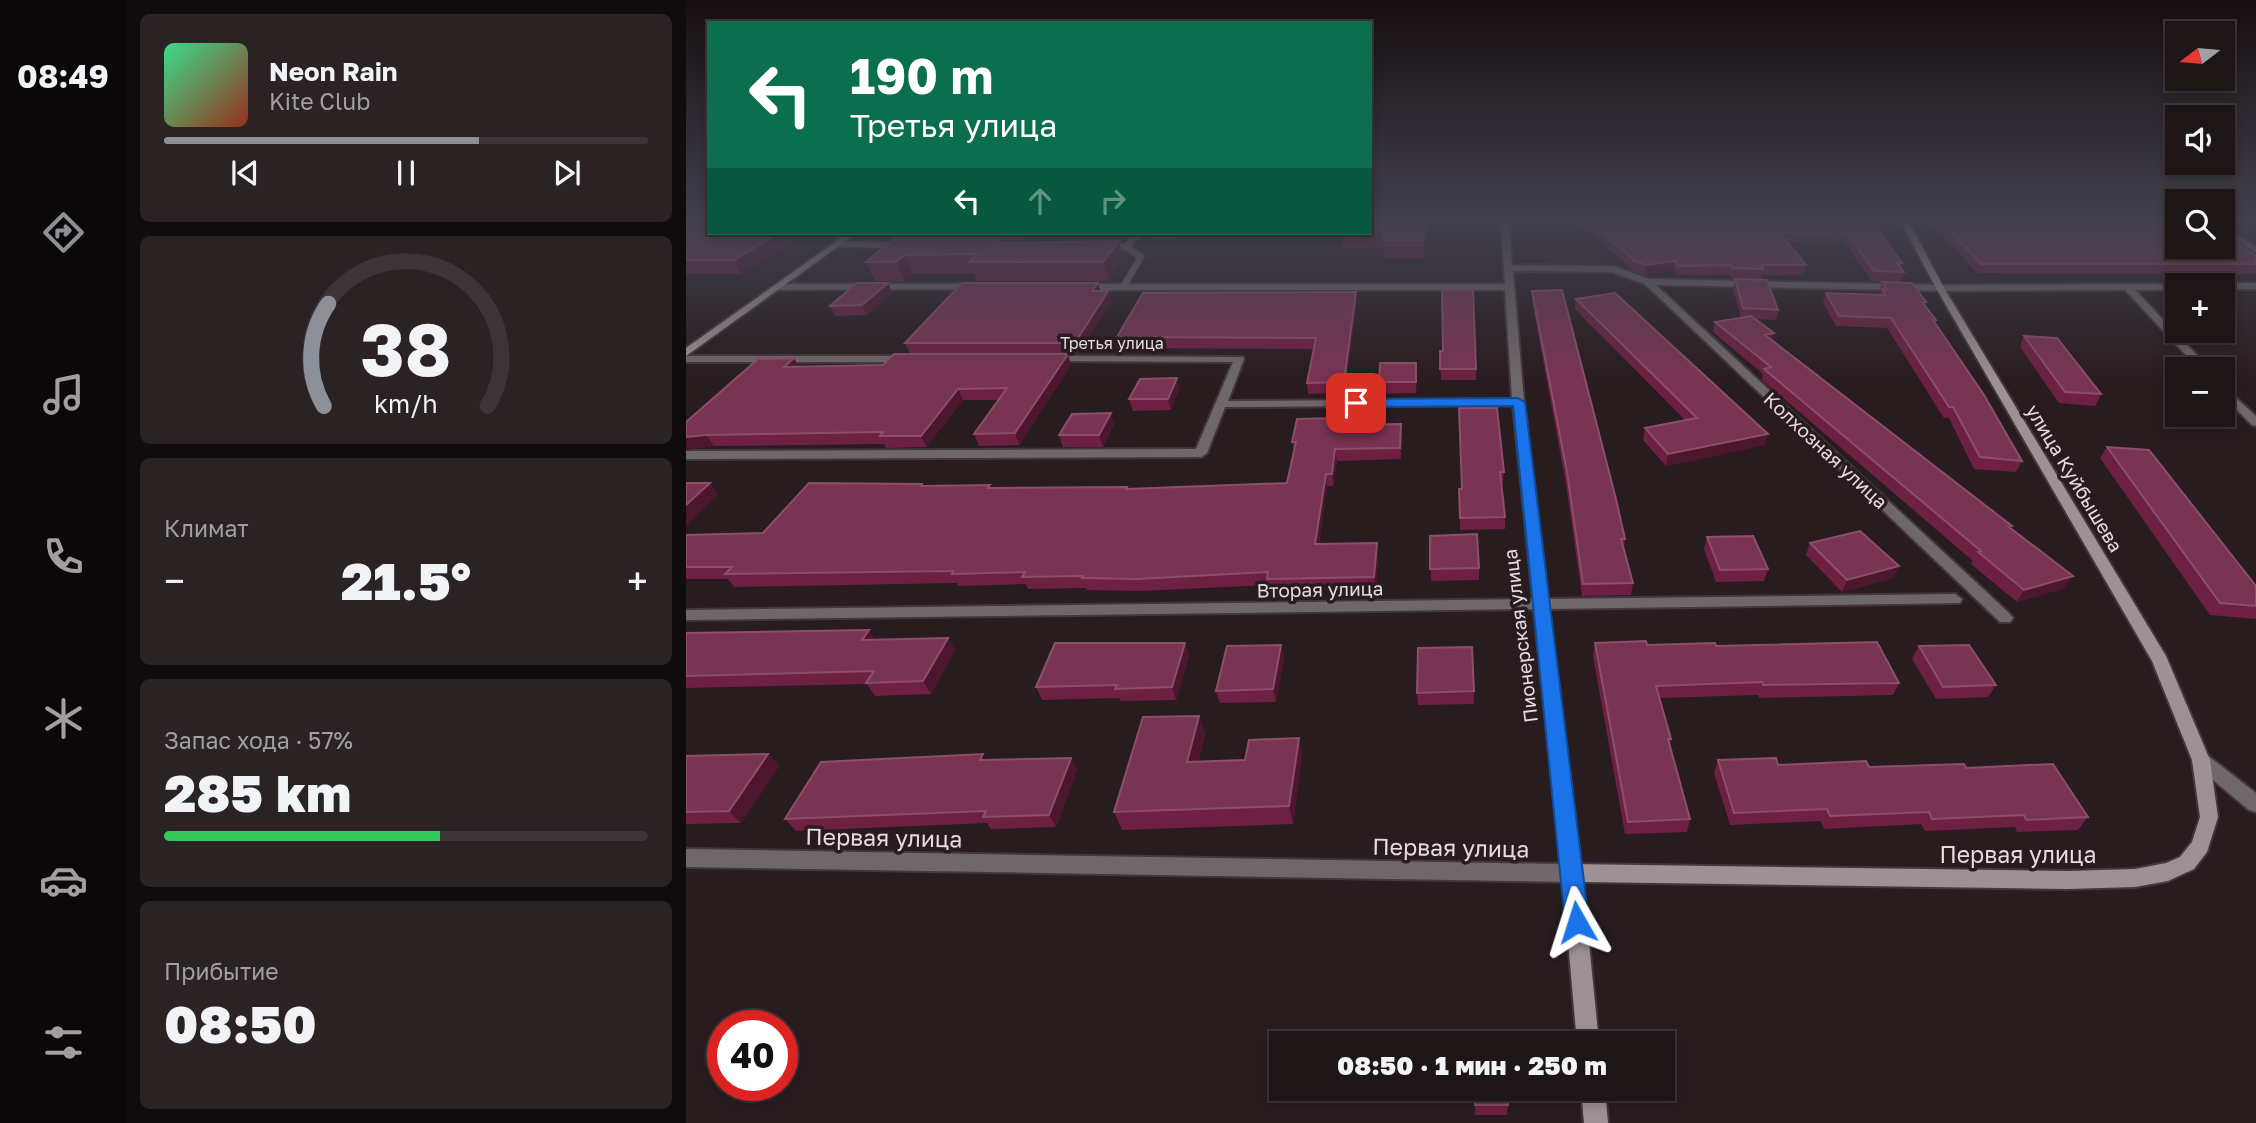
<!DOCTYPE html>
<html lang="ru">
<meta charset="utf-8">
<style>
:root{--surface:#1e1517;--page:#2b2224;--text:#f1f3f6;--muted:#a19fa1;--line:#3c3436;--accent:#8c9099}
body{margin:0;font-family:"Golos Text",sans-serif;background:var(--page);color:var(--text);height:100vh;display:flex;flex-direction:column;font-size:26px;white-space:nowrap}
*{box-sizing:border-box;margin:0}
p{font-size:23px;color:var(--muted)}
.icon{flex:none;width:38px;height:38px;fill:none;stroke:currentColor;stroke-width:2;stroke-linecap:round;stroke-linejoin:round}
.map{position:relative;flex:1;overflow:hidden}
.sheet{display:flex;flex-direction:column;gap:14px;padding:14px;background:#100c0d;width:560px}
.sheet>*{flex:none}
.hud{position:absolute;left:21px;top:21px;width:665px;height:214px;border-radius:0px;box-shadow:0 4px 10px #0003,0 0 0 2px var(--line);background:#0b6e4f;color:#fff;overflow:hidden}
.needle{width:46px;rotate:254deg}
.tools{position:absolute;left:1479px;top:21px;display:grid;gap:14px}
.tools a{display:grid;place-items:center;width:70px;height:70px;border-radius:0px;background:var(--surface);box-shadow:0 4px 10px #0003,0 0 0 2px var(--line);font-size:35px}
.speed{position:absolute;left:21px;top:1010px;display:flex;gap:14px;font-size:35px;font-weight:700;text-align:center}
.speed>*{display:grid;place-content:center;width:91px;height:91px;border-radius:50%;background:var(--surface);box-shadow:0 4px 10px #0003,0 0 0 2px var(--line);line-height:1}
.speed .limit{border:10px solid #d22;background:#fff;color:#111}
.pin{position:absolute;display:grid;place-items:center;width:60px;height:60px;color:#fff;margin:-30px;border-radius:14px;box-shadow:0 4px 10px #0006}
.me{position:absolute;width:77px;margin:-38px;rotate:354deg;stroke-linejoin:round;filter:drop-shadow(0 0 5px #0008)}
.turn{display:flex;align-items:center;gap:24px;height:147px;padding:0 28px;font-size:32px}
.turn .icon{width:91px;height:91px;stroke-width:2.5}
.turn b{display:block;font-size:49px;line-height:60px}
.lanes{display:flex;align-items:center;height:66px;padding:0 28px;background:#0003;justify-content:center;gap:35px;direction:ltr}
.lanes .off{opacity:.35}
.big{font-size:52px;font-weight:800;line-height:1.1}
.sheet .widget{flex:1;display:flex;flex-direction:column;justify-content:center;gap:10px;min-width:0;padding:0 24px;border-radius:10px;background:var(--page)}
.sheet .dial{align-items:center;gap:0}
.dial svg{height:182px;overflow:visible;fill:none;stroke:var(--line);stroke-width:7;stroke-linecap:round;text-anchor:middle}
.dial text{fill:var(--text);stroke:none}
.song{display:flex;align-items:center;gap:21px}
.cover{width:84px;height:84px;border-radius:10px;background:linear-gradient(135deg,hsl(150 70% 55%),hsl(10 70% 35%))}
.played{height:7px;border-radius:4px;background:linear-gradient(90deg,var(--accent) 65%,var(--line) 65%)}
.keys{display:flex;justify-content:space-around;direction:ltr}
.heat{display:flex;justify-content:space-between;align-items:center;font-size:38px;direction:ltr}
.charge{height:10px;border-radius:5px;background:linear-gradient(90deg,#34c759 57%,var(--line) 0)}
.trip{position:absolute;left:583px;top:1031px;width:406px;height:70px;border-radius:0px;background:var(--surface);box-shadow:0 4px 10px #0003,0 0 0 2px var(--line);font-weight:800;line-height:70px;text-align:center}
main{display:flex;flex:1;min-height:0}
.menu{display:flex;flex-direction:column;width:126px;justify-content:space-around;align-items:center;background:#0c0809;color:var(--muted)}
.menu .icon{width:49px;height:49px}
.menu .current{color:var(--accent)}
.menu b{font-size:32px;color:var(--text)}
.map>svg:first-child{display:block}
</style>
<main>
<nav class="menu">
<b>08:49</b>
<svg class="icon current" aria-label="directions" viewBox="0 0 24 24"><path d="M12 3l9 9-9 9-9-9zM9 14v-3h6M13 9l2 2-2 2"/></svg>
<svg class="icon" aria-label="music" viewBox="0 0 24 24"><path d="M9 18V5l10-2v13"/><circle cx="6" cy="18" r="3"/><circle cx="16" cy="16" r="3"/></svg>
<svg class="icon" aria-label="phone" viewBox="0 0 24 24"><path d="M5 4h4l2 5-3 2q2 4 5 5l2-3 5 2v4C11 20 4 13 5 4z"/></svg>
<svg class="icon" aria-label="climate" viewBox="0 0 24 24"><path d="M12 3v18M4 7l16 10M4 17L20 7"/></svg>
<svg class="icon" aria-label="car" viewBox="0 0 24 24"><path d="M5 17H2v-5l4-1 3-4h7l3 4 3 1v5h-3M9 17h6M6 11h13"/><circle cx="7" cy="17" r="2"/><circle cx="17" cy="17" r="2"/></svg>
<svg class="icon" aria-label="filters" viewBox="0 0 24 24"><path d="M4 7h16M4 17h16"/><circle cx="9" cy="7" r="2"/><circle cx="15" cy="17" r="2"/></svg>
</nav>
<section class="sheet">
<div class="widget">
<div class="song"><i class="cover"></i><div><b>Neon Rain</b><p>Kite Club</p></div></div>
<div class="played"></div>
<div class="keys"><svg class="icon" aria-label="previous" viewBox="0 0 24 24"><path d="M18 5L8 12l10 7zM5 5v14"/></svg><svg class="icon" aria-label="pause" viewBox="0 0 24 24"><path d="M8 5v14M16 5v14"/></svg><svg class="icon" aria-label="next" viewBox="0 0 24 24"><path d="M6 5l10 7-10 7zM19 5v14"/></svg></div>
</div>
<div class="widget dial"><svg viewBox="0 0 100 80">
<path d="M14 69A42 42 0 1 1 86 69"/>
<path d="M14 69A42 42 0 0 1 16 24" stroke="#8c9099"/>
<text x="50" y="56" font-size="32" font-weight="700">38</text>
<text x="50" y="72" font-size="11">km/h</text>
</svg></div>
<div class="widget"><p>Климат</p>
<div class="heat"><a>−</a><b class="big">21.5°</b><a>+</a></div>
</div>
<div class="widget"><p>Запас хода · 57%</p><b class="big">285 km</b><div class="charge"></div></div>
<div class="widget"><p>Прибытие</p><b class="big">08:50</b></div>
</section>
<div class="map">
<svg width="1570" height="1123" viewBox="0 0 1570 1123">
<rect width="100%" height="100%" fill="#281c1f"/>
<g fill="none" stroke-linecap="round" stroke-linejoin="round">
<defs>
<path id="lane" d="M152 244 215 245
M420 247H440L452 233
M437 287 455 257 440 247"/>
<path id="street" d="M815 222H823L826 265 927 266 963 279 1254 285 1491 284 1494 285H1491V290H1449L1524 369H1513L1439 290 1254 291 970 285 1324 614 1327 618 1324 622H1314L959 284 926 272 827 271 838 402 862 599 1269 594 1276 599 1274 603 863 609 896 873 893 879 886 882 0 867V849L875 864 848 609 0 620V610L847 599 827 405 539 407 521 453 515 457 0 459V451L510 449 547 362 362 361V357L366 356 557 357 558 359 542 401 826 399 819 290H395L391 287 395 284H819Z
M1536 225 1570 247V253L1536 231Z
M1536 283H1570V289H1536V285H1532Z
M291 284 294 285V289L92 290 88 287 92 284Z
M0 356H219L224 359 219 362H0Z
M1536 385 1570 416V426L1566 425 1536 395Z
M1515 753 1521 755 1570 793V812L1563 810 1509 765 1506 760 1509 755Z"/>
<path id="secondary" d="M1215 222H1223L1258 288 1480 656 1524 760 1532 817 1521 852 1508 869 1482 881 1449 887 1381 889 897 882 913 1043H891L876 873 879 867 886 864 1381 871 1449 869 1480 863 1494 857 1506 842 1514 817 1506 760 1466 661 1250 288Z
M162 233H171L0 356V348Z
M895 1088H919L922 1123H898Z"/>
</defs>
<use href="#lane" stroke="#42373a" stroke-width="8"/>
<use href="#street" stroke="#42373a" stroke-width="4"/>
<use href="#secondary" stroke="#42373a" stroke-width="4"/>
<use href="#lane" stroke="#6f686a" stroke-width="6"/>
<use href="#street" fill="#6f686a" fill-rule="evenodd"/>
<use href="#secondary" fill="#9c9194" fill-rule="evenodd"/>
</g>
<path fill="#6d2043" d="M0 222 23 233H120L56 274H0Z
M684 222H742L738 258H698V248H656L655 233H684Z
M892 222H1186L1216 263 1214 267 1218 272 1215 282 1185 281 1158 241 1101 242 1120 265 1117 275H1076L1075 279 1044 278 1043 275H990L988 270 959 275 948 271Z
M1244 222H1491L1536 247V230L1540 232 1538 236 1570 256V274L1291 273Z
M216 233H343L336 240H321L322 242 437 259 423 281H291L288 273 227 274 219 281H189L180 262Z
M463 233H496L493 239H464Z
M1049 279 1092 310 1090 320 1070 319 1086 341 1325 528 1379 588 1331 602 1285 564 1287 561 1076 380 1077 374 1027 332 1029 322 1055 317 1047 289Z
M1196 282 1240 302 1239 306 1250 320 1249 323 1336 461 1330 472 1288 469 1263 418H1258L1201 328 1150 326 1137 303 1140 293 1194 295 1193 292Z
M202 283 206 293 181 315 149 316 144 306Z
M422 291 425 301 392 353H224L219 343Z
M846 291 939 539 938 549 947 583 945 595 896 596 880 484 846 301Z
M890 299 1079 445 980 466 957 440 959 428 999 420 889 309Z
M671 302 659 393 622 394 621 383 628 349 434 348 431 337Z
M1338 336 1415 394 1409 406 1373 403 1334 347Z
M754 351H757L790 369V380H755Z
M385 365 333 445 293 446 288 434 313 400H277L240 447 200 448 198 444 28 446 0 450 113 367Z
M731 373 730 393 694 394 693 382Z
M491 378 493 389 485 410 447 411 443 399Z
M811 408 818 472 817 484H816L819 517V529L774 530 773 489H776Z
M428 424 417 447H377L373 435Z
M652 425 716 435 715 459 651 461 647 486H641L633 544 692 555 690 590 583 591 582 585 455 591 401 590 400 588 342 589 340 584 272 586 271 583 48 587 42 579H0V535L77 533 238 486 305 488 441 487 442 489 601 483 608 451 606 442Z
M1421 447 1570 586V619L1524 615 1414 458Z
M744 536 793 568V580L745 581Z
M1021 537 1082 569 1078 581 1030 582 1018 549Z
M1124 543 1207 578 1156 592 1120 555Z
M0 633 189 640 262 638 269 650 245 694 189 696 181 684 0 688Z
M499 643 503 656 490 700 435 701 433 698 356 700 350 687Z
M909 643 961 645 1213 683 1207 695 1073 698 1072 695 974 698 985 739 984 745 1004 819 1001 832 939 834 907 656Z
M595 645 598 657 590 702 534 703 530 691Z
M1233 646 1310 685 1302 697 1250 699 1226 659Z
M788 691V704L732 705 731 693Z
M513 716 519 734 512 762 559 760 613 738 616 757 607 824 436 830 428 812Z
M82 754 93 766 55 823 0 824V756Z
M385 758 391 770 370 827 305 829 301 823 110 831 99 819 300 760Z
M1032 760 1092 765 1183 767 1280 768 1402 817 1392 830 1331 832 1329 827 1239 831 1235 824 1138 829 1135 821 1044 825 1028 773Z
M789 1088 822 1105 821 1115H789Z"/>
<path fill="#4c162d" d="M739 222H742L738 258 737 240Z
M92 233H120L56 274 48 260Z
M319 233 325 251 310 243Z
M333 233H343L336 240Z
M491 233H496L493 239Z
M433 241 437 259 423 281 417 262Z
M219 255 227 274 219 281 210 262Z
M989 261 988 270 959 275 960 265Z
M202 283 206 293 181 315 176 305Z
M412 283 415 293 406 291Z
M422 291 425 301 392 353 389 343Z
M670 292 671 302 659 393 658 382Z
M1088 333 1086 344 1079 335Z
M382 354 385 365 333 445 329 433Z
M108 358 114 369 98 367Z
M491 378 493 389 485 410 482 399Z
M272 389 277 400 240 447 235 436Z
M425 413 428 424 417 447 413 435Z
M715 424 716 435 715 459 714 448Z
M1082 434 1079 445 980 466 982 454Z
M20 435 28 446 0 450V437Z
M649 449 651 461 647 486 646 474Z
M640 474 641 486 631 556 629 544Z
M24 483 32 495 0 526V505Z
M691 543 692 555 690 590 688 577Z
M1213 566 1207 578 1156 592 1161 580Z
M1387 576 1379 588 1331 602 1338 590Z
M183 630 191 642 176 640Z
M262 638 269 650 245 694 237 681Z
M499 643 503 656 490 700 486 687Z
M595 645 598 657 590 702 587 689Z
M513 716 519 734 508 781 501 762Z
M613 738 616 757 607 824 603 806Z
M82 754 93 766 55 823 43 811Z
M385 758 391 770 370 827 363 815Z"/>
<path fill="#7a3453" stroke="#8b4f69" stroke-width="2" d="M0 222H23V233H92L48 260H0Z
M684 222H739L737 240H697L699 230H684Z
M903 222H1186L1216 263H1211L1218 272 1188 271 1160 232 1094 233 1120 265H1076L1077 269 1046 268 1045 265 991 266 989 261 960 265 949 261Z
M1255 222H1491V247H1536V235L1570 256V264H1295Z
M216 233H319L310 243 433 241 417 262H283L291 254 219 255 210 262H180Z
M1049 279 1081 280 1092 310 1057 308Z
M1196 282 1226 283 1240 302H1236L1250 320H1247L1298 395 1336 461 1294 457 1267 407H1263L1205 318 1153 316 1140 293 1199 295 1196 289 1201 290Z
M171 283H202L176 305 144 306Z
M276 283H412L406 291H422L389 343H219Z
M756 290H787L790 369H754V351H757Z
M876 290 930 499 939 539H935L947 583 897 584 881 472 846 291Z
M670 292 658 382 621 383 630 338 431 337 457 293Z
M929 293 1082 434 982 454 959 428 1011 418 890 299Z
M1065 316 1088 333 1079 335 1326 526 1323 527 1387 576 1338 590 1292 552 1295 551 1078 369 1085 367 1029 322Z
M1338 336 1371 338 1415 394 1379 392Z
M208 354H382L329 433 288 434 321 388 272 389 235 436H194L197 432 20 435 0 437V422L72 359 108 358 98 367 197 365Z
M694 363H730V382H693Z
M491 378 482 399H443L454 379Z
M773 408H811L818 472H814L819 517 774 518 773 489H776Z
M425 413 413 435H373L386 414Z
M651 418 650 425 715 424 714 448 649 449 646 474H640L629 544 691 543 688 577 581 579 582 572 451 579 396 578 397 576 336 577 339 572 266 574 267 571 39 574 46 567H0V535L77 533 123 483 236 484 235 486 304 485 302 488 441 487 440 489 601 483 610 442H606L611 419Z
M1421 447 1463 450 1570 586V606L1534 603Z
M0 483H24L0 505Z
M1174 531 1213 566 1161 580 1124 543Z
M791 534 793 568 744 569V536Z
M1067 536 1082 569 1034 570 1021 537Z
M183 630 176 640 262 638 237 681 180 683 188 671 0 676V633Z
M960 641 961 645 1029 643 1030 646 1191 642 1213 683 1077 685 1076 682 970 686 985 739H982L1004 819 942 822 909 643Z
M369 643H499L486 687 429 689 431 685 350 687Z
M595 645 587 689 530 691 541 646Z
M1283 645 1310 685 1257 687 1233 646Z
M786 647 788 691 731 693 732 648Z
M513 716 501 762 559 760 563 740 613 738 603 806 428 812 457 717Z
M82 754 43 811 0 812V756Z
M297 754 294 760 385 758 363 815 297 817 300 811 99 819 135 762Z
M1090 758 1092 765 1180 761 1183 767 1278 764 1280 768 1367 764 1402 817 1340 820 1338 815 1246 819 1243 812 1144 816 1141 809 1048 813 1032 760Z
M789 1039H820V1043H789Z
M789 1088H821L822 1105H789Z"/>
<linearGradient id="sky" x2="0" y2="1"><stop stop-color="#160f11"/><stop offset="0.58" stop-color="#42404d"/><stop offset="1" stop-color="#42404d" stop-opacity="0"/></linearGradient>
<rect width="1570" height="380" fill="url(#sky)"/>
<path fill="#1a73e8" stroke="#114b97" stroke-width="2" d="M832 398 839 402 903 922 899 930 891 933 883 930 879 922 827 406 670 407 664 403 670 399Z"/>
<g text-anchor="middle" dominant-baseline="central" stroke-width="7" stroke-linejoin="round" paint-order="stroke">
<g font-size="16" fill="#e5dcde" stroke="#281c1f">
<text x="426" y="343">Третья улица</text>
</g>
<g font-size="19" fill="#e5dcde" stroke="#281c1f">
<text transform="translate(1140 450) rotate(43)">Колхозная улица</text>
<text transform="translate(1389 478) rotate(59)">улица Куйбышева</text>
<text transform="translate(634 589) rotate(-1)">Вторая улица</text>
<text transform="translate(834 636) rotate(-97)">Пионерская улица</text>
</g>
<g font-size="23" fill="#e5dcde" stroke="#281c1f">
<text transform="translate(198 837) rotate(1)">Первая улица</text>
<text transform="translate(765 847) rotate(1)">Первая улица</text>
<text x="1332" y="854">Первая улица</text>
</g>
</g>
</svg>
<div class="tools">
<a><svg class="needle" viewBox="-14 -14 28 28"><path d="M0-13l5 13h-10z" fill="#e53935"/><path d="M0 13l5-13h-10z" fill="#a19fa1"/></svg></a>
<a><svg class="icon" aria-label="sound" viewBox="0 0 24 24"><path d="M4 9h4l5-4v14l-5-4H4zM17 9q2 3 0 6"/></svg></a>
<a><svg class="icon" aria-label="search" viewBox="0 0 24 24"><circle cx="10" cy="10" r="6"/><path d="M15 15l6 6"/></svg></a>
<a>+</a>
<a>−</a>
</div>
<div class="speed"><div class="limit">40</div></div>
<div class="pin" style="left:670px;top:403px;background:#d93025"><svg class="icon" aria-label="arrive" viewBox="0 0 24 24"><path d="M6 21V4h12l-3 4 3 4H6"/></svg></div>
<svg class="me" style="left:891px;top:922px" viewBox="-20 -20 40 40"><path d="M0-17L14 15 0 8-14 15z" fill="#1a73e8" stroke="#fff" stroke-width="4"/></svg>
<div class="trip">08:50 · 1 мин · 250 m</div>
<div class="hud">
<div class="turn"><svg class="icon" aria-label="left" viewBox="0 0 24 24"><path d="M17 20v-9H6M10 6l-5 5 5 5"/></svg><div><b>190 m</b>Третья улица</div></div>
<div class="lanes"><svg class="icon" aria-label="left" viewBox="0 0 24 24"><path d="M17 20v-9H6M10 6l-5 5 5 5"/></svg><svg class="icon off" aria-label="ahead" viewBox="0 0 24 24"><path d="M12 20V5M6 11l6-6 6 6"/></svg><svg class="icon off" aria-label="right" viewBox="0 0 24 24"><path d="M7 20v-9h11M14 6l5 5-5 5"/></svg></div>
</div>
</div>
</main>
